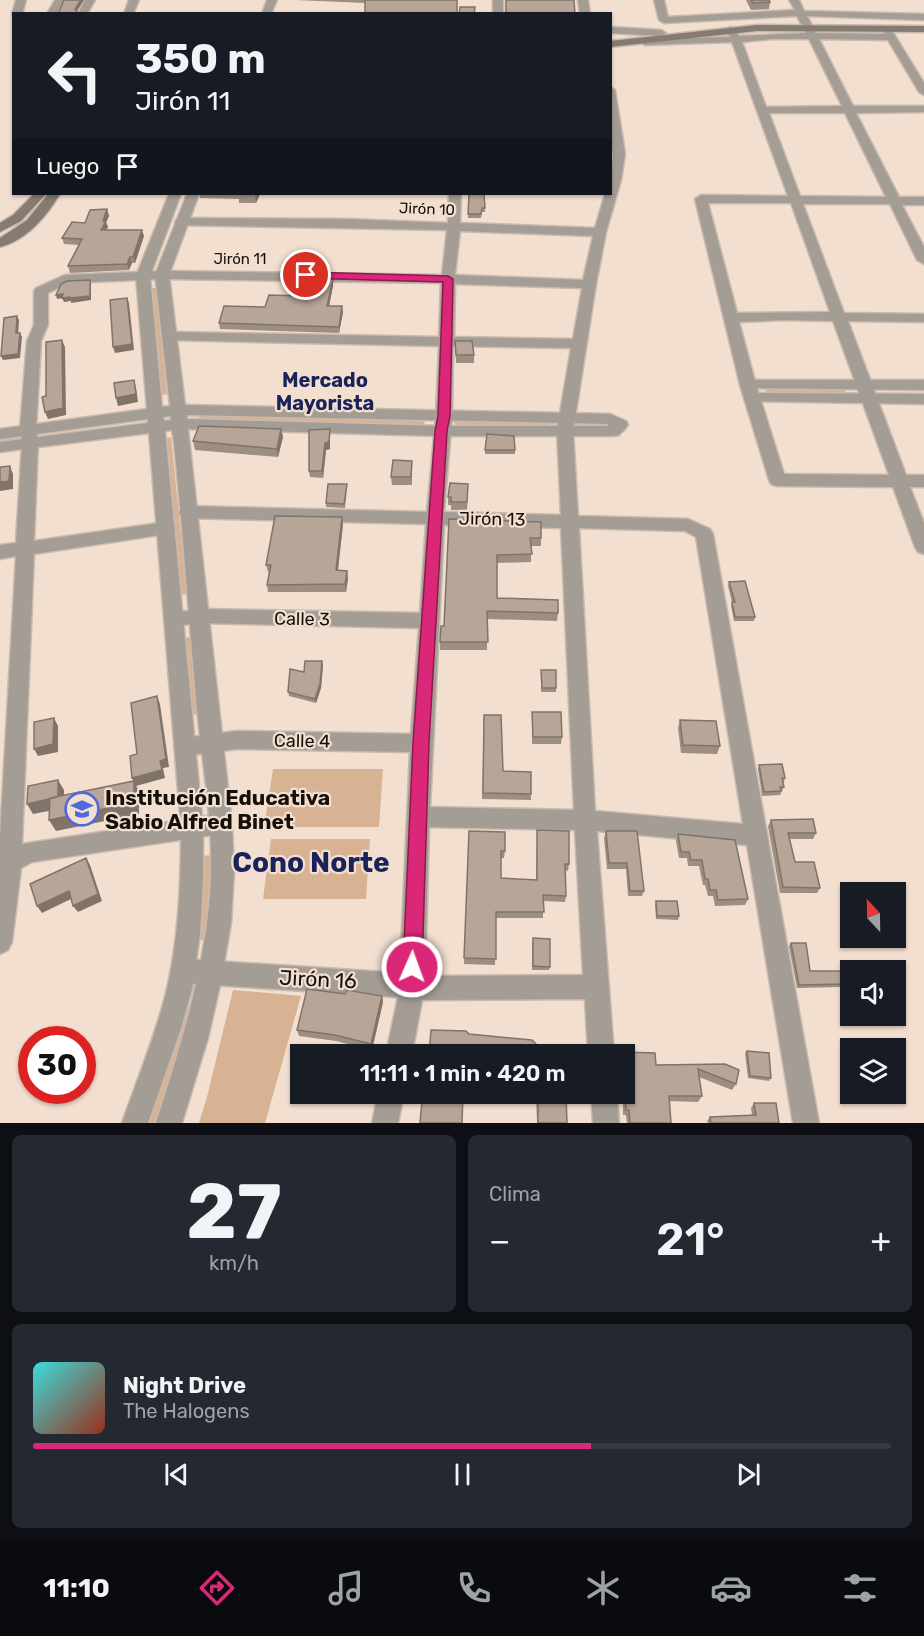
<!DOCTYPE html>
<html lang="es">
<meta charset="utf-8">
<style>
:root{--surface:#171b24;--page:#242831;--text:#f1f3f6;--muted:#9ea1a6;--line:#363941;--accent:#db2777}
body{margin:0;font-family:Rubik,sans-serif;background:var(--page);color:var(--text);height:100vh;display:flex;flex-direction:column;font-size:22px;white-space:nowrap}
*{box-sizing:border-box;margin:0}
p{font-size:20px;color:var(--muted)}
.icon{flex:none;width:33px;height:33px;fill:none;stroke:currentColor;stroke-width:2;stroke-linecap:round;stroke-linejoin:round}
.map{position:relative;height:1123px;overflow:hidden}
.drawer{display:flex;flex-direction:column;gap:12px;padding:12px;background:#0d0f14;flex:1}
.drawer>*{flex:none}
.banner{position:absolute;left:12px;top:12px;width:600px;height:183px;border-radius:0px;box-shadow:0 2px 4px #0004;background:#171b24;color:var(--text);overflow:hidden}
.needle{width:39px;rotate:338deg}
.fabs{position:absolute;left:840px;top:882px;display:grid;gap:12px}
.fabs a{display:grid;place-items:center;width:66px;height:66px;border-radius:0px;background:var(--surface);box-shadow:0 2px 4px #0004;font-size:30px}
.speed{position:absolute;left:18px;top:1026px;display:flex;gap:12px;font-size:30px;font-weight:700;text-align:center}
.speed>*{display:grid;place-content:center;width:78px;height:78px;border-radius:50%;background:var(--surface);box-shadow:0 2px 4px #0004;line-height:1}
.speed .limit{border:9px solid #d22;background:#fff;color:#111}
.pin{position:absolute;display:grid;place-items:center;width:51px;height:51px;color:#fff;margin:-26px;border:3px solid #fff;border-radius:50%;box-shadow:0 2px 6px #0007}
.me{position:absolute;width:66px;margin:-33px;rotate:2deg;stroke-linejoin:round;filter:drop-shadow(0 0 4px #0008)}
.turn{display:flex;align-items:center;gap:21px;height:126px;padding:0 24px;font-size:27px}
.turn .icon{width:78px;height:78px;stroke-width:2.5}
.turn b{display:block;font-size:42px;line-height:51px}
.then{display:flex;align-items:center;height:57px;padding:0 24px;background:#0003;gap:12px;font-size:22px}
.big{font-size:45px;font-weight:600;line-height:1.1}
.drawer .widget{flex:1;display:flex;flex-direction:column;justify-content:center;gap:9px;min-width:0;padding:0 21px;border-radius:9px;background:var(--page)}
.drawer .dial{align-items:center;gap:0}
.dial b{font-size:78px;line-height:1}
.song{display:flex;align-items:center;gap:18px}
.cover{width:72px;height:72px;border-radius:9px;background:linear-gradient(135deg,hsl(180 70% 55%),hsl(10 70% 35%))}
.played{height:6px;border-radius:3px;background:linear-gradient(90deg,var(--accent) 65%,var(--line) 65%)}
.keys{display:flex;justify-content:space-around;direction:ltr}
.heat{display:flex;justify-content:space-between;align-items:center;font-size:33px;direction:ltr}
.drawer .tiles{flex:1;display:grid;gap:12px;grid-template-columns:1fr 1fr}
.widget:last-child{grid-column:span 2}
.trip{position:absolute;left:290px;top:1044px;width:345px;height:60px;border-radius:0px;background:var(--surface);box-shadow:0 2px 4px #0004;font-weight:600;line-height:60px;text-align:center}
.dock{display:flex;height:96px;justify-content:space-around;align-items:center;background:#090b0e;color:var(--muted)}
.dock .icon{width:42px;height:42px}
.dock .selected{color:var(--accent)}
.dock b{font-size:27px;color:var(--text)}
.map>svg:first-child{display:block}
</style>
<div class="map">
<svg width="924" height="1123" viewBox="0 0 924 1123">
<rect width="100%" height="100%" fill="#f2dfd0"/>
<path fill="#d7b293" d="M152 288H156L167 394 161 395Z
M844 388 846 393H767L765 389Z
M200 415 420 420 425 423 423 426 198 420Z
M456 420 548 422 550 424 548 426 457 425 454 423Z
M171 437 187 594 179 596 166 438Z
M190 637 198 714 191 715 185 638Z
M273 769H383L379 827H264Z
M271 839H370L366 899H263Z
M212 855 205 940H198L202 856Z
M233 990 301 996 265 1123H199L207 1097Z
M184 1006 192 1007 157 1123H147Z"/>
<g fill="none" stroke-linecap="round" stroke-linejoin="round">
<defs>
<path id="minor" d="M16 0H26L22 14H14V16L12 14Z
M55 0H65L56 14H47Z
M85 0H95L87 14H78Z
M129 0H139L133 14H124Z
M493 0H503V14H493Z
M578 0H588L590 14H580Z
M654 0H664L668 17 795 10 789 0H799L804 11 924 14V20L807 16 816 33 885 34 881 28 889 26 924 83V95L919 92 888 40 819 39 853 106H924V112L856 113 899 197H924V205H902L924 247V264L917 260 890 204H803L844 313 924 314V322L848 321 906 475H924V487H910L924 523V554L918 552 915 547 893 487 777 486 771 484 769 480 740 385 695 199 701 195 788 196 732 42 645 45 640 42 645 39 730 37 725 30 730 27 733 28 739 36 806 33 797 16 664 23 659 20ZM772 39H809L842 106 766 107 742 42ZM769 113H845L886 197 800 196ZM708 203H791L830 312 737 313ZM784 320 833 321 889 475 784 474 756 385 739 322Z
M610 27 661 30 666 33 661 36 610 33Z
M610 87 615 90 625 154 621 180 606 232 596 284 573 431 578 516 688 519 710 529 713 534 819 1123H793L747 845 597 831 614 1054H588L585 999 422 1000 412 1054H386L398 997 183 983 174 980 171 971 174 962 183 959 400 973 410 752 237 749 184 756 177 753 174 747 177 741 184 738 237 731 411 734 419 628 199 623 174 626 167 624 165 619 167 614 199 609 420 613 426 524 188 518 182 516 179 512 182 508 188 506 427 512 436 416 439 346 169 340 162 336 169 332 439 337 441 283 162 279 68 283 48 293V325L41 341 36 429 38 443 34 541 166 522 172 524 175 528 172 532 166 534 34 554 22 844 220 814 228 817 231 824 228 831 220 834 32 862 21 868 12 942 8 950 0 954V837L16 556 0 559V545L16 543 22 443 20 429 27 341 34 325V291L36 288 65 275 162 271 442 275 447 230 177 225 175 222 177 219 181 218 346 219 448 223 449 194H461L460 223 595 228 605 194H610L613 154 610 134ZM460 231 593 236 583 280 455 275ZM455 284 582 288 573 339 454 337ZM453 346 571 348 557 431 561 515 444 512 452 416ZM444 525 561 528 574 810 430 807ZM579 528 685 531 696 537 743 824 595 811ZM429 827 575 830 583 975 425 976Z
M610 414 626 421 628 425C623 433 617 437 607 435L605 431 609 426 602 419Z
M378 1094H404L398 1123H372Z
M591 1094H617L619 1123H593Z"/>
<path id="tertiary" d="M267 0H277L271 14H262Z
M169 194H181L150 276 162 407 170 406 155 275 187 194H199L169 275 185 405 610 414 618 419 610 424 187 415V419L441 426H613L619 427 621 431 619 435 613 436H441L188 429 232 824 234 871 231 923 221 981 208 1038 182 1123H156C180 1049 204 973 210 894 215 832 203 770 197 709 189 620 183 531 174 443L172 430 165 431 203 828V881L200 934 192 989 181 1028 148 1123H122C137 1080 155 1037 166 993 179 939 181 883 181 828L149 433 0 452V442L148 423V419L0 439V429L147 409 136 276ZM171 416V420L164 421 163 417Z
M748 380H924V390L743 388 740 385 743 382Z
M753 393 924 394V404L748 401 745 398Z"/>
<path id="secondary" d="M757 25 924 26V32L757 31 610 47V41Z
M34 194H46L21 221 0 232V223L13 215Z
M48 194H60C46 217 27 240 0 247V238L27 220Z"/>
</defs>
<use href="#minor" stroke="#cabaad" stroke-width="3"/>
<use href="#tertiary" stroke="#cabaad" stroke-width="3"/>
<use href="#secondary" stroke="#cabaad" stroke-width="3"/>
<use href="#minor" fill="#a49d96" fill-rule="evenodd"/>
<use href="#tertiary" fill="#a49d96" fill-rule="evenodd"/>
<use href="#secondary" fill="#867b71" fill-rule="evenodd"/>
</g>
<path fill="#9d8e82" d="M296 0H457L365 3Z
M746 0H769L770 2 769 9 751 10Z
M200 194H260L256 203H239V199L200 198Z
M469 194H484L485 212H482L481 218H468Z
M107 209 109 216 106 222 108 227 106 230 144 236 135 263H132L129 270 70 273 68 266 79 245 64 244 62 238 85 223Z
M333 285 329 306 343 312 339 333 220 329 219 323 265 307Z
M455 341 474 355V363H456Z
M281 429 283 437 278 457 195 450 193 441Z
M330 436V449L326 450 323 478 310 477 309 471Z
M485 450H515V454H485Z
M412 461V485H392L391 477Z
M347 488 345 508 326 507V503Z
M468 492 467 510H451V505H448V497Z
M449 519 541 538V546H531V562L497 563V598L558 613 557 621 487 619V650H440V642L444 626Z
M343 524 338 570 347 571 348 578 346 592H268L267 585 269 572H268L266 565Z
M729 582 755 617 754 621H734L731 606 732 602 728 586Z
M323 665 321 688 316 703 289 696 288 692 304 672Z
M541 670 556 688V692H541Z
M532 712 562 737 561 744H532Z
M484 715 503 771 531 794V800L482 799Z
M680 720 720 746 717 754 681 753 678 728Z
M759 765 785 778 784 782H783L784 787 780 795 762 796 758 769Z
M771 820 816 833 813 839H790L795 862 820 888 817 893H780L768 826Z
M537 830 569 864 568 871 565 870 566 896 565 902 543 901V918H496L495 965 464 964 469 831 505 851 504 858H501V878L536 880Z
M606 831H637L644 891 642 896H628L626 869H607L604 838Z
M678 834 748 899 745 905 715 906 713 896H708L705 885H703L699 866H688L687 858H679L676 841Z
M656 901 679 916 678 920 656 919 655 904Z
M532 942 550 967 549 970H532Z
M791 943 810 971 844 984 842 987 797 988 789 946Z
M345 994 382 996 383 1002 372 1050 336 1041 299 1036 297 1030Z
M747 1051 771 1078 769 1081 748 1078 745 1053Z
M624 1052 656 1065 725 1064 736 1084 732 1090 699 1077 702 1096 698 1102 669 1101 671 1123H627L626 1115H623V1094H624V1054H623Z
M319 1094H360L358 1104 342 1102 341 1097Z
M536 1094H566L567 1123H537Z
M754 1103 779 1123H708L707 1121 710 1117 752 1115 751 1108Z"/>
<path fill="#80746a" d="M81 0H84L76 13 75 9Z
M255 194H260L256 203Z
M107 209 109 216 106 222 108 227 103 236 101 230Z
M142 230 144 236 135 263 133 257Z
M130 257 132 263 129 270 127 264Z
M333 279V285L328 312 327 306Z
M90 280 91 284V300L71 303V301L64 302 62 298 57 299 56 295 63 294Z
M127 298 129 303 134 350 115 353 113 347Z
M342 306 343 312 339 333V327Z
M17 316 19 320 18 337 16 333Z
M20 333 22 337 20 358 3 360 1 356Z
M62 340 65 347 66 415 48 419 45 412Z
M134 380 136 388 138 402 118 406 116 398Z
M281 429 283 437 278 457 277 449Z
M330 429V449L326 450 323 478 322 471 325 443Z
M10 466 13 474V489L0 491V482Z
M342 517 343 524 337 578 336 570Z
M347 571 348 578 346 592 345 584Z
M322 661 323 665 321 688 316 703 315 699Z
M157 696 160 704 169 767 163 768 165 778 136 786 132 778 160 761Z
M54 718 58 726V752L38 756 34 749Z
M58 780 64 790V808L33 814 27 804Z
M134 781 139 792V814L56 831 49 820Z
M86 858 90 865 102 901 78 912 73 906Z
M69 891 73 898 42 913 37 906Z
M382 996 383 1002 372 1050 371 1044Z
M358 1094H360L358 1104 356 1099Z"/>
<path fill="#b7a597" stroke="#80746a" stroke-width="1.5" d="M64 0H81L75 9 78 13V14H58Z
M365 0H457V14H365Z
M506 0H574L575 14H506Z
M751 0H769L770 2 753 3Z
M460 7H475L474 14H459Z
M469 194H484L485 208H482L481 214H468Z
M107 209 103 221H106L101 230H142L133 257H130L127 264 68 266 82 239 62 238 72 222 85 223 90 210Z
M307 279H333L327 306H342L339 327 219 323 224 306 265 307 269 295 302 296Z
M90 280V296L70 298V297L62 298 63 294 56 295 61 284 67 281Z
M127 298 132 344 113 347 110 300Z
M17 316 16 333H20L18 354 1 356 4 318Z
M62 340 63 408 45 412 42 397 46 396V342Z
M455 341H472L474 355H456Z
M134 380 136 394 116 398 114 383Z
M199 426 281 429 277 449 193 441Z
M330 429 329 442 325 443 322 471H309V430Z
M487 434 514 436 515 450H485Z
M393 460 412 461 411 477H391Z
M10 466 9 481 0 482V467Z
M450 483 468 484 467 502H451V497H448Z
M328 484H347L344 504 326 503Z
M275 516 342 517 336 570 347 571 345 584 267 585 271 565H266Z
M449 519 541 522V538H530L532 554 497 555V598L558 600V613L487 611 488 642H440L441 626H444Z
M745 581 755 617H735L732 602H735L729 582Z
M305 661H322L320 684 315 699 288 692 290 669 304 672Z
M541 670H556V688H542Z
M157 696 166 759 160 761 162 770 132 778 130 756 137 754 131 703Z
M532 712H561L562 737H533Z
M484 715H501L503 771 531 772V794L483 793Z
M54 718 53 744 34 749V722Z
M680 720 716 721 720 746 683 745Z
M782 764 785 778H782L784 787H780L781 791 764 792 759 765Z
M58 780V797L27 804 28 786Z
M134 781V803L49 820 50 798Z
M813 819 816 833H788L795 862H814L820 888 783 887 771 820Z
M537 830 569 831V864H565L566 896 543 895 544 912H496V959L464 958 469 831 505 832V851H501V878L537 880Z
M606 831H637L644 891H630L627 863H609Z
M678 834 735 840 748 899 718 900 716 890H710L708 879H705L702 860H691L689 852H681Z
M86 858 98 894 73 906 69 891 37 906 30 884Z
M656 901H677L679 916H657Z
M533 938 550 939V967L533 966Z
M791 943H806L810 971H844V984L799 985Z
M307 989 345 994 347 990 382 996 371 1044 335 1035 297 1030Z
M431 1030 466 1031 469 1034 532 1040 542 1050V1054H429Z
M747 1051 769 1053 771 1078 750 1076Z
M624 1052 655 1053 656 1065 725 1064 739 1070 736 1084 698 1069 702 1096H669L671 1123H630L629 1110H626Z
M342 1094H358L356 1099 341 1097Z
M428 1094H463L462 1123H420L422 1101Z
M538 1094H566L567 1123H538Z
M754 1103H776L779 1123H711L710 1117 756 1115Z"/>
<path fill="#db2777" stroke="#8e194d" stroke-width="1.5" d="M306 272 448 276 453 279 450 416 447 431 429 743 422 967 419 973 412 976 406 973 403 967 413 743 435 431 438 416 443 282 302 278V273Z"/>
<defs>
<symbol id="school-ring" viewBox="-11 -11 22 22"><circle r="9.5" fill="#f2dfd0" stroke="#5167dd" stroke-width="1.5"/><path d="M0-5L7-2L0 1L-7-2ZM-4 1L0 2.5L4 1V4Q0 6-4 4Z" fill="#5167dd"/></symbol>
</defs>
<g fill-rule="evenodd">
<use href="#school-ring" x="63" y="790" width="38" height="38"/>
</g>
<g text-anchor="middle" dominant-baseline="central" stroke-width="4.5" stroke-linejoin="round" paint-order="stroke">
<g font-size="15" fill="#16100b" stroke="#f2dfd0">
<text transform="translate(427 209) rotate(2)">Jirón 10</text>
<text x="240" y="259">Jirón 11</text>
</g>
<g font-size="18" fill="#16100b" stroke="#f2dfd0">
<text transform="translate(492 519) rotate(1)">Jirón 13</text>
<text transform="translate(302 619) rotate(1)">Calle 3</text>
<text transform="translate(302 741) rotate(1)">Calle 4</text>
</g>
<g font-size="20" font-weight="bold" fill="#19235a" stroke="#f2dfd0">
<text x="325" y="380">Mercado<tspan x="325" dy="23">Mayorista</tspan></text>
</g>
<g font-size="21" font-weight="bold" fill="#16100b" stroke="#f2dfd0" text-anchor="start">
<text x="105" y="797">Institución Educativa<tspan x="105" dy="24">Sabio Alfred Binet</tspan></text>
</g>
<g font-size="21" fill="#16100b" stroke="#f2dfd0">
<text transform="translate(318 979) rotate(3)">Jirón 16</text>
</g>
<g font-size="28" font-weight="bold" fill="#19235a" stroke="#f2dfd0">
<text x="311" y="862">Cono Norte</text>
</g>
</g>
</svg>
<div class="fabs">
<a><svg class="needle" viewBox="-14 -14 28 28"><path d="M0-13l5 13h-10z" fill="#e53935"/><path d="M0 13l5-13h-10z" fill="#9ea1a6"/></svg></a>
<a><svg class="icon" aria-label="sound" viewBox="0 0 24 24"><path d="M4 9h4l5-4v14l-5-4H4zM17 9q2 3 0 6"/></svg></a>
<a><svg class="icon" aria-label="layers" viewBox="0 0 24 24"><path d="M12 4l9 5-9 5-9-5zM3 14l9 5 9-5"/></svg></a>
</div>
<div class="speed"><div class="limit">30</div></div>
<div class="pin" style="left:306px;top:275px;background:#d93025"><svg class="icon" aria-label="arrive" viewBox="0 0 24 24"><path d="M6 21V4h12l-3 4 3 4H6"/></svg></div>
<svg class="me" style="left:412px;top:967px" viewBox="-20 -20 40 40"><circle r="17" fill="#db2777" stroke="#fff" stroke-width="3"/><path d="M0-11L8 9 0 5-8 9z" fill="#fff"/></svg>
<div class="trip">11:11 · 1 min · 420 m</div>
<div class="banner">
<div class="turn"><svg class="icon" aria-label="left" viewBox="0 0 24 24"><path d="M17 20v-9H6M10 6l-5 5 5 5"/></svg><div><b>350 m</b>Jirón 11</div></div>
<div class="then">Luego<svg class="icon" aria-label="arrive" viewBox="0 0 24 24"><path d="M6 21V4h12l-3 4 3 4H6"/></svg></div>
</div>
</div>
<section class="drawer">
<div class="tiles">
<div class="widget dial"><b>27</b><p>km/h</p></div>
<div class="widget"><p>Clima</p>
<div class="heat"><a>−</a><b class="big">21°</b><a>+</a></div>
</div>
<div class="widget">
<div class="song"><i class="cover"></i><div><b>Night Drive</b><p>The Halogens</p></div></div>
<div class="played"></div>
<div class="keys"><svg class="icon" aria-label="previous" viewBox="0 0 24 24"><path d="M18 5L8 12l10 7zM5 5v14"/></svg><svg class="icon" aria-label="pause" viewBox="0 0 24 24"><path d="M8 5v14M16 5v14"/></svg><svg class="icon" aria-label="next" viewBox="0 0 24 24"><path d="M6 5l10 7-10 7zM19 5v14"/></svg></div>
</div>
</div>
</section>
<nav class="dock">
<b>11:10</b>
<svg class="icon selected" aria-label="directions" viewBox="0 0 24 24"><path d="M12 3l9 9-9 9-9-9zM9 14v-3h6M13 9l2 2-2 2"/></svg>
<svg class="icon" aria-label="music" viewBox="0 0 24 24"><path d="M9 18V5l10-2v13"/><circle cx="6" cy="18" r="3"/><circle cx="16" cy="16" r="3"/></svg>
<svg class="icon" aria-label="phone" viewBox="0 0 24 24"><path d="M5 4h4l2 5-3 2q2 4 5 5l2-3 5 2v4C11 20 4 13 5 4z"/></svg>
<svg class="icon" aria-label="climate" viewBox="0 0 24 24"><path d="M12 3v18M4 7l16 10M4 17L20 7"/></svg>
<svg class="icon" aria-label="car" viewBox="0 0 24 24"><path d="M5 17H2v-5l4-1 3-4h7l3 4 3 1v5h-3M9 17h6M6 11h13"/><circle cx="7" cy="17" r="2"/><circle cx="17" cy="17" r="2"/></svg>
<svg class="icon" aria-label="filters" viewBox="0 0 24 24"><path d="M4 7h16M4 17h16"/><circle cx="9" cy="7" r="2"/><circle cx="15" cy="17" r="2"/></svg>
</nav>
